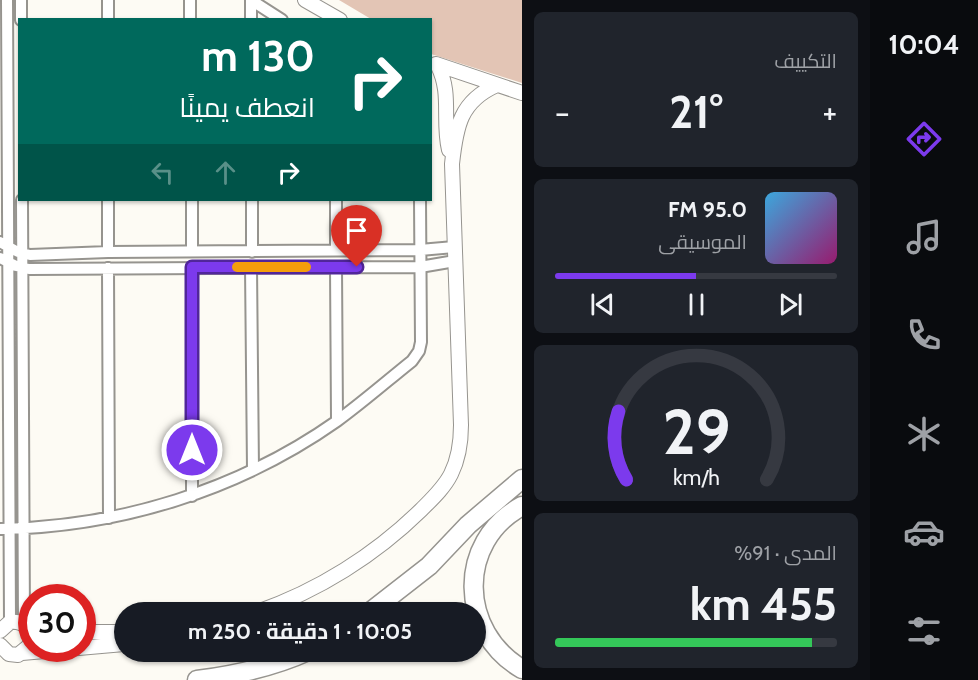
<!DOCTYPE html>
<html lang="ar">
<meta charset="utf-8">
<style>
:root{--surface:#171b24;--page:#20242c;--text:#f1f3f6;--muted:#9ea1a6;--line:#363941;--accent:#7c3aed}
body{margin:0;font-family:Cabin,Cairo,sans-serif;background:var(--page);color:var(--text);direction:rtl;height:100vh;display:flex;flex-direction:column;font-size:22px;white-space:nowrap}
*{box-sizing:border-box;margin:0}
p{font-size:20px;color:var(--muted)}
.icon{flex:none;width:33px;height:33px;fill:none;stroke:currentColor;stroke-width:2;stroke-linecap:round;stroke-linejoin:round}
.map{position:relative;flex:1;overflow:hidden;direction:ltr}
.drawer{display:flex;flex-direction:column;gap:12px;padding:12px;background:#0d0f14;width:348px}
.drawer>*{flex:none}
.guide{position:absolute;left:18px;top:18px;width:414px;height:183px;border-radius:0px;box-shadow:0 2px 4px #0004;direction:rtl;background:#00695c;color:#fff;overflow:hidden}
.speed{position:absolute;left:18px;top:584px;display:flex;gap:12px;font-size:30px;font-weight:700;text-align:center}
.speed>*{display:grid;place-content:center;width:78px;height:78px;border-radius:50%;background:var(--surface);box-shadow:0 2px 4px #0004;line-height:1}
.speed .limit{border:9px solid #d22;background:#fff;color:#111}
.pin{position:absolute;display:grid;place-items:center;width:51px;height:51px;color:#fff;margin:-62px -26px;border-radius:50% 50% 50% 0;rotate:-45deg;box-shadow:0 0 6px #0007}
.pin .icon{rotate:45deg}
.me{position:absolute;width:66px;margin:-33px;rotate:0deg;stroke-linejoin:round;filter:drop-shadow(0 0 4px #0008)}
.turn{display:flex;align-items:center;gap:21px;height:126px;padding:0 18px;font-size:27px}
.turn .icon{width:78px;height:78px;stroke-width:2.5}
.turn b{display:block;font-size:42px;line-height:51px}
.lanes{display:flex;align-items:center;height:57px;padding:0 18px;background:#0003;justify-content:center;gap:30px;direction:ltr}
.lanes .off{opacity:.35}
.big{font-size:45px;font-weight:700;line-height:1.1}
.drawer .widget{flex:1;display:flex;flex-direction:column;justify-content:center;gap:9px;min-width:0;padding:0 21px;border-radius:9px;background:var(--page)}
.drawer .dial{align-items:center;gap:0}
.dial svg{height:156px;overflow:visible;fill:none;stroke:var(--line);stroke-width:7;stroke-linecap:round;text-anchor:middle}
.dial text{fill:var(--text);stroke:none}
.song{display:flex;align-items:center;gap:18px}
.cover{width:72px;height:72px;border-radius:9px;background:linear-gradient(135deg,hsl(200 70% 55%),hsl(320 70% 35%))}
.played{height:6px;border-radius:3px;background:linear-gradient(90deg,var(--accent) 50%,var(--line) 50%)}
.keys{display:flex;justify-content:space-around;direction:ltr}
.heat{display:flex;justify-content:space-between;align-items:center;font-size:33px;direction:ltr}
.charge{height:9px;border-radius:4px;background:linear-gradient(90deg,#34c759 91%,var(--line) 0)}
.trip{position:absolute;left:114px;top:602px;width:372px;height:60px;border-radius:30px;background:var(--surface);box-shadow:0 2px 4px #0004;font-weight:700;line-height:60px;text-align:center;direction:rtl}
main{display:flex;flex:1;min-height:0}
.dock{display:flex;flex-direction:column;width:108px;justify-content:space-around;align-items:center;background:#090b0e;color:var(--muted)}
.dock .icon{width:42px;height:42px}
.dock .on{color:var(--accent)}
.dock b{font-size:27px;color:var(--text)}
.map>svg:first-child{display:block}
</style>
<main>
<nav class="dock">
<b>10:04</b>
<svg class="icon on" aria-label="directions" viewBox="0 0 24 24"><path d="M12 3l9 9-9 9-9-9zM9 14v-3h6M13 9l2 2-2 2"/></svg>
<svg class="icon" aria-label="music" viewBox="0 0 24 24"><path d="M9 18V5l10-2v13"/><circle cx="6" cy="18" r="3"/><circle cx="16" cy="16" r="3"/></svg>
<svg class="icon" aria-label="phone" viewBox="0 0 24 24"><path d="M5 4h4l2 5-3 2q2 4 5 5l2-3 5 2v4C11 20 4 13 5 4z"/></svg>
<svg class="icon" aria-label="climate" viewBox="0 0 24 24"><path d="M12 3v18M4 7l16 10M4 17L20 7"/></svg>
<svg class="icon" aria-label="car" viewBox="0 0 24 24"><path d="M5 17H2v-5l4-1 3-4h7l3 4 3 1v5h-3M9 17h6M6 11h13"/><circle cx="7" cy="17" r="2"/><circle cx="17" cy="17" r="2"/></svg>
<svg class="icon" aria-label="filters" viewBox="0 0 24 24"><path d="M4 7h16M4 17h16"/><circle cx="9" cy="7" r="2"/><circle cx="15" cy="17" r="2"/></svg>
</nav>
<section class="drawer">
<div class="widget"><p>التكييف</p>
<div class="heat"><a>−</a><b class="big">21°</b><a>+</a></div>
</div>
<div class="widget">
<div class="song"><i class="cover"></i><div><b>95.0 FM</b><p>الموسيقى</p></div></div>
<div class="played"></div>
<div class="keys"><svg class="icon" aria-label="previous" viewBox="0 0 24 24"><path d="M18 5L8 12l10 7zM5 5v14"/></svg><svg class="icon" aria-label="pause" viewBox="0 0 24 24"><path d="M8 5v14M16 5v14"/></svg><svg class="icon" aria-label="next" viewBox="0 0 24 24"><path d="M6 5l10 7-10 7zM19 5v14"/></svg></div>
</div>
<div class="widget dial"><svg viewBox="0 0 100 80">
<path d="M14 69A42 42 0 1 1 86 69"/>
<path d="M14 69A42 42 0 0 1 10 34" stroke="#7c3aed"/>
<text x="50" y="56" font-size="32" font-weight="700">29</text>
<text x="50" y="72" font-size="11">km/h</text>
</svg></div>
<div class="widget"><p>المدى · 91%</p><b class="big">455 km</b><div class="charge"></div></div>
</section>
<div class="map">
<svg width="522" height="680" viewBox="0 0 522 680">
<rect width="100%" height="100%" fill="#fdfbf4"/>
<path fill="#e3c5b5" d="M339 0H522V83L431 54 430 20 371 19Z"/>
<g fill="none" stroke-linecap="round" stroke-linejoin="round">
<defs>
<path id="street" d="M7 0 10 622
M21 0V20
M108 0V20
M190 0V20
M251 0 282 20
M251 0V20
M22 200 24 624
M108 200V252
M192 200V251
M252 200V252
M336 200V250
M0 242 18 252 30 255 108 252 420 250 454 247
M0 258 16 266 29 269 420 267 455 261
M192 267V496
M251 267 253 470
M336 267 337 420
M108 268 109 518
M0 529C120 527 239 490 337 421 363 402 387 381 412 361L419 351 421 342 420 200"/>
<path id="secondary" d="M305 0 340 20
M436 64 522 93
M438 66C452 94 442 120 449 150
M257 612C318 591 375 555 421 510 432 499 444 488 451 474 459 458 461 442 461 425L452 164C456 127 460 101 497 85
M0 631 10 622C25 620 34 632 29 646L18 655 9 654 0 645
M82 632H124
M22 653 124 644"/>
<path id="highway" d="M522 506C456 542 459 632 522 669
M370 612 429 566 468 525 522 479
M197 680C236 675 273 667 308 651"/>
</defs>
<use href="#street" stroke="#96948f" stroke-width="14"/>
<use href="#secondary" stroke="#96948f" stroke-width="16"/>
<use href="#highway" stroke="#96948f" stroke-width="21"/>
<use href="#street" stroke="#fff" stroke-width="10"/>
<use href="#secondary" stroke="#fff" stroke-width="14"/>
<use href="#highway" stroke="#fff" stroke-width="18"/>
</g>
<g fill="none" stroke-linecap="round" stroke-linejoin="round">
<defs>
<path id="route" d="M192 450V267H357"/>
</defs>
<use href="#route" stroke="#51269a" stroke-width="15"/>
<use href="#route" stroke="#7c3aed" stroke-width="10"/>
<path stroke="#f59e0b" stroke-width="10" d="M237 267H306"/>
</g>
</svg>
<div class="speed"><div class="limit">30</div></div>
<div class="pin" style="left:357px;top:267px;background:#d93025"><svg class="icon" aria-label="arrive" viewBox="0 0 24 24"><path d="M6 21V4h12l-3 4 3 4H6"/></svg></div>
<svg class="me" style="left:192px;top:450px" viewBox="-20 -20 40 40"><circle r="17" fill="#7c3aed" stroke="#fff" stroke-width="3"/><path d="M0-11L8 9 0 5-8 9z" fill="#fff"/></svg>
<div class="trip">10:05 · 1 دقيقة · 250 m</div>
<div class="guide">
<div class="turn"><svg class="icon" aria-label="right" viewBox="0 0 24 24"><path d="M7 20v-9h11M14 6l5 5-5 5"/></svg><div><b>130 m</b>انعطف يمينًا</div></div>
<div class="lanes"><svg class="icon off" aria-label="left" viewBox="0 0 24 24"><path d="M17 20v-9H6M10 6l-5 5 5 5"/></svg><svg class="icon off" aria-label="ahead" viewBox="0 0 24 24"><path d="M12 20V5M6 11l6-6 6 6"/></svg><svg class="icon" aria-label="right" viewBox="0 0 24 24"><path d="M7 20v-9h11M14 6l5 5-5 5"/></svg></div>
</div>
</div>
</main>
